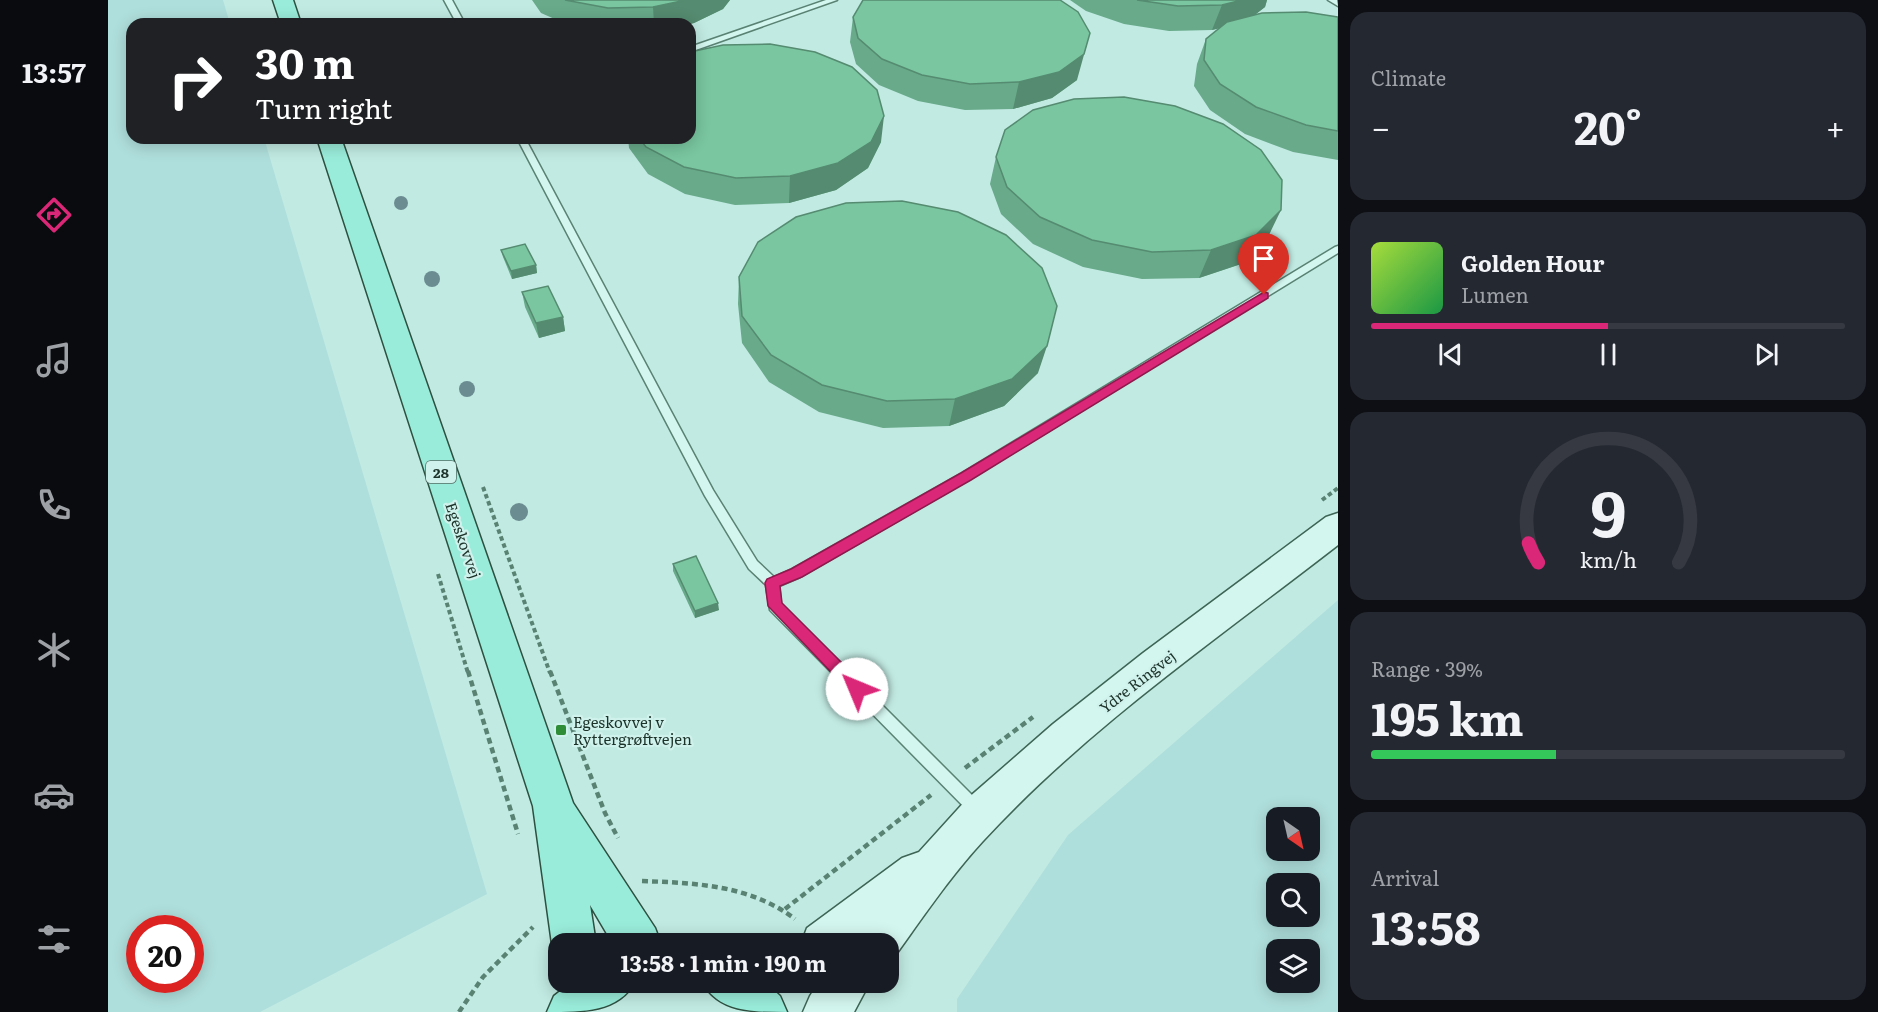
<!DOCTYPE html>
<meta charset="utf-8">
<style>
:root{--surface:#171b24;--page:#242831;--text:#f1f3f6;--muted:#9ea1a6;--line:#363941;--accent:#db2777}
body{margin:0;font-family:Literata,serif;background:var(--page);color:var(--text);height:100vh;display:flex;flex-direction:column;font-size:22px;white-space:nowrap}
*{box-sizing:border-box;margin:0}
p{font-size:20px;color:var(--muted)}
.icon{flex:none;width:33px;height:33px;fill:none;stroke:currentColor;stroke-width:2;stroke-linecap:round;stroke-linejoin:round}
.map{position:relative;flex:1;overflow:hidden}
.side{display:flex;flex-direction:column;gap:12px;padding:12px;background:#0d0f14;width:540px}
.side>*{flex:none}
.banner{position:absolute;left:18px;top:18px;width:570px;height:126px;border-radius:18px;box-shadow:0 3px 15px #0003;background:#202124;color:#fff;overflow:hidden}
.needle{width:39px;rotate:146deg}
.controls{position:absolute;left:1158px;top:807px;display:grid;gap:12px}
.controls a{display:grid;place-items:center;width:54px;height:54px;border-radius:12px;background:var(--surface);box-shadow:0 3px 15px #0003;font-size:30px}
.speed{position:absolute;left:18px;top:915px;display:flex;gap:12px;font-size:30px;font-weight:700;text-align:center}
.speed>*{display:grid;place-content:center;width:78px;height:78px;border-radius:50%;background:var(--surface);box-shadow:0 3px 15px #0003;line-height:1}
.speed .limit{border:9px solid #d22;background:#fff;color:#111}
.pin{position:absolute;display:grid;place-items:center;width:51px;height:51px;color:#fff;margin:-62px -26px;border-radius:50% 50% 50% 0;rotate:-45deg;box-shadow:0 0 6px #0007}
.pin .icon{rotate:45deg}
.me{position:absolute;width:66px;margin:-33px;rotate:315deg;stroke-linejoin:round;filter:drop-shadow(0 0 4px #0008)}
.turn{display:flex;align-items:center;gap:21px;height:126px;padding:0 30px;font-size:27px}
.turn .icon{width:78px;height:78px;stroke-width:2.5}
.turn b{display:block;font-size:42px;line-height:51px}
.big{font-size:45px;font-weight:700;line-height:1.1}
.side .widget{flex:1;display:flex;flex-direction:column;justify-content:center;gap:9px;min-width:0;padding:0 21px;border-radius:18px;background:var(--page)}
.side .dial{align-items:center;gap:0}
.dial svg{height:156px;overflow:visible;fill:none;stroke:var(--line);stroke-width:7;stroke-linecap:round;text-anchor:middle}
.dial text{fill:var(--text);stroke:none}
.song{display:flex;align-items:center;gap:18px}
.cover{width:72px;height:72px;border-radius:9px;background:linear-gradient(135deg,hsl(80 70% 55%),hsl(140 70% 35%))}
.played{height:6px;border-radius:3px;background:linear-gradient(90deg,var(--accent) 50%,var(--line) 50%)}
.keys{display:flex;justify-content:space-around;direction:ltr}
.heat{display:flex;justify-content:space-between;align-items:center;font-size:33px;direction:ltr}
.charge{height:9px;border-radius:4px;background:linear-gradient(90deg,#34c759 39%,var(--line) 0)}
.trip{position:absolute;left:440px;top:933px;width:351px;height:60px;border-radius:18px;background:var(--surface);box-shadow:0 3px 15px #0003;font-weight:700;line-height:60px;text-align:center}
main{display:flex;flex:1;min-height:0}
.dock{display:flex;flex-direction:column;width:108px;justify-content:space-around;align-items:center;background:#090b0e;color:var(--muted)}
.dock .icon{width:42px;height:42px}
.dock .active{color:var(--accent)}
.dock b{font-size:27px;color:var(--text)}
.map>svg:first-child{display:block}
</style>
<main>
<nav class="dock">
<b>13:57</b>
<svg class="icon active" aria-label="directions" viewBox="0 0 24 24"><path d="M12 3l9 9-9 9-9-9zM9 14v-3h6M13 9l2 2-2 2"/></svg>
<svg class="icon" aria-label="music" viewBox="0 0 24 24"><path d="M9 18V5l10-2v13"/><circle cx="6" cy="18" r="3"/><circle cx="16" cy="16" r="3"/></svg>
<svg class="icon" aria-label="phone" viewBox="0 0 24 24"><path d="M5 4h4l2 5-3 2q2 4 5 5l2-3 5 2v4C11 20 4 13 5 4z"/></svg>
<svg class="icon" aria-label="climate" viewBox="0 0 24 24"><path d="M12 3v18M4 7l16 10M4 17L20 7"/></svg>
<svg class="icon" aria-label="car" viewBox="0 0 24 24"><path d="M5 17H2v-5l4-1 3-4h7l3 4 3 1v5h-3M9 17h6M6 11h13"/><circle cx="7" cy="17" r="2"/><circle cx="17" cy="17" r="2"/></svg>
<svg class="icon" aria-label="filters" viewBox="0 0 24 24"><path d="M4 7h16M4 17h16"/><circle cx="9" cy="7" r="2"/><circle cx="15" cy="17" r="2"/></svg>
</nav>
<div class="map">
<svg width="1230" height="1012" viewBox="0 0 1230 1012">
<rect width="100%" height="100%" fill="#c1eae2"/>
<path fill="#afdfdc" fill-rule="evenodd" d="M0 0H115L122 24H24V138H156L379 894 152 1012H0ZM32 928H82V980H32Z
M1230 600V1012H849V999L960 835ZM1168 818H1202V850H1168ZM1168 884H1202V916H1168ZM1168 950H1202V982H1168Z"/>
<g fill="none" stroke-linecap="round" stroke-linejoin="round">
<defs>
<path id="lane" d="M336 0H344L357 24H349Z
M718 0H729L582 52V47Z
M1220 0H1229L1230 6Z
M409 138H417L605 490 649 561 666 577 684 569 854 473 1227 247 1230 246V253L862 479 692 577 671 586 673 604 875 806 877 811 875 816 870 818 865 816 662 610 658 585 641 569 597 496Z"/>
<path id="secondary" d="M1230 513V545C1109 639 979 728 875 841 841 878 813 920 784 960L780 961V944H693L699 928 794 858 811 852 859 799 945 724 1035 653 1218 517Z
M711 982H762L746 1012H695L702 996Z"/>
<path id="primary" d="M165 0H185L193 24H173Z
M209 138H233L465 803 547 928 553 944H505L482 905 488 944H450V959L444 944 425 806Z
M464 982H527C510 1012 476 1012 439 1012L446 996Z
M594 982H657L672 996 679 1012C643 1012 611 1012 594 982Z"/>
</defs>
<use href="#lane" stroke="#5a8273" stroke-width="3"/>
<use href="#secondary" stroke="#3d6454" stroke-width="3"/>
<use href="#primary" stroke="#2e5041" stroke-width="3"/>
<path stroke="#5a8273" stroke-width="4" stroke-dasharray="4.5 3" stroke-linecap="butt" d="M375 487 442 673
M1214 500 1230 488
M330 574 360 673"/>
<path stroke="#5a8273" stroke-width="4.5" stroke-dasharray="6 4" stroke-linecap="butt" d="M360 671 410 834
M442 671 497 813 510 838
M857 768 925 717
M534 881C588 883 642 885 687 919
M677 909 823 795
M351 1012 375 977 425 927"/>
<use href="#lane" fill="#d3f6ef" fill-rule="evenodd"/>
<use href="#secondary" fill="#d3f6ef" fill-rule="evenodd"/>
<use href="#primary" fill="#9aecda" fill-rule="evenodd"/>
</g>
<g fill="#6b8c91">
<circle cx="293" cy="203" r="7"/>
<circle cx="324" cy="279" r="8"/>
<circle cx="359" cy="389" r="8"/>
<circle cx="411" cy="512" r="9"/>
</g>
<path fill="#68aa8a" d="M424 0H622L615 9 586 23 582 24H458L433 13Z
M962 0H1159L1157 7 1145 16 1230 17V160L1185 152 1137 134 1102 110 1086 86 1089 64 1098 39 1112 28 1104 30 1061 31 1016 24 978 11Z
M745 17 969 80 944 98 905 109 857 110 810 101 771 85 748 64 742 42Z
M520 138H582L773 142 760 168 728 190 681 203 627 205 577 194 540 174 521 148Z
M888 157 1160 237 1136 263 1091 278 1034 279 975 267 925 244 893 214 882 184Z
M393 250 428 265 429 273 404 279 395 257Z
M631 277 930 373 896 406 841 426 775 428 711 412 661 382 634 343 630 304Z
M414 292 455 317 457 331 431 338 417 307Z
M565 564 611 610 587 618 565 571Z"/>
<path fill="#558b70" d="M578 0H622L615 9 586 23 582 24H546L545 7Z
M1134 0H1159L1157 7 1138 22 1104 30 1114 5Z
M982 33 969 80 944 98 905 109 911 82Z
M776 116 773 142 760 168 728 190 681 203 682 176Z
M1173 210 1160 237 1136 263 1091 278 1103 250Z
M428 265 429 273 404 279 403 271Z
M455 317 457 331 431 338 428 323Z
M939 346 930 373 896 406 841 426 847 399Z
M610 603 611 610 587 618V611Z"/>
<path fill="#79c6a0" stroke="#558b70" stroke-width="1.5" d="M457 0H578L545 7 500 8Z
M755 0H952L970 12 982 33 976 54 951 72 911 82 862 84 814 75 774 59 750 38 745 17Z
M1029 0H1134L1114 5 1070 6Z
M1198 12 1230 17V131L1198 125 1148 107 1112 84 1096 60 1098 39 1119 22 1154 13Z
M662 44 707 52 744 67 769 90 776 116 763 142 730 163 682 176 628 178 576 167 538 147 531 138H582V52L615 45Z
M1016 97 1067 106 1115 124 1153 150 1174 180 1173 210 1148 235 1103 250 1044 252 984 240 932 217 899 187 888 157 897 130 925 110 966 99Z
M794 201 850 212 898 235 934 268 949 306 939 346 904 379 847 399 779 401 714 385 663 355 634 316 631 277 650 242 688 217 738 203Z
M417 244 428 265 403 271 393 250Z
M440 286 455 317 428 323 414 292Z
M588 556 610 603 587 611 565 564Z"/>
<path fill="#db2777" stroke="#8e194d" stroke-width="1.5" d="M1156 292 1160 293V298L863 480 694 577 672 586 674 603 755 684 757 689 755 694 749 696 744 694 660 606 657 583 659 579 683 569 853 473Z"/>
<rect fill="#2e8d36" stroke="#d0f2ec" stroke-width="2" x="447" y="724" width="12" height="12" rx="3"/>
<g text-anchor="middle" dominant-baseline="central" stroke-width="4.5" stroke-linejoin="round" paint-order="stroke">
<rect fill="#d0f2ec" stroke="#536c64" stroke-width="1.5" x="318" y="461" width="30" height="22" rx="4.5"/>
<g font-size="14" font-weight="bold" fill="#1d332a">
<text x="333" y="472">28</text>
</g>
<g font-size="15" fill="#1d332a" stroke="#d0f2ec">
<text transform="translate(356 540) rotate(71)">Egeskovvej</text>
<text transform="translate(1029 681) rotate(-38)">Ydre Ringvej</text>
</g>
<g font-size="15" fill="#1d332a" stroke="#d0f2ec" text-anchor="start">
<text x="465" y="721">Egeskovvej v<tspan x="465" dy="17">Ryttergrøftvejen</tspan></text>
</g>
</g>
</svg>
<div class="controls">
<a><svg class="needle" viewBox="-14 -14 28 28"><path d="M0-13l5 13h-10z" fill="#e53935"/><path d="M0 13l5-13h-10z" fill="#9ea1a6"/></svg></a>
<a><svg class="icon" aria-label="search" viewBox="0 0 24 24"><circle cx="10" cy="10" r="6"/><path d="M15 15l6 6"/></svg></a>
<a><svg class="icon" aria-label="layers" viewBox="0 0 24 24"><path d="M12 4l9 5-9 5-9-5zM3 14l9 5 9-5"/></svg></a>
</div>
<div class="speed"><div class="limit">20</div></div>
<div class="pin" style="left:1156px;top:295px;background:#d93025"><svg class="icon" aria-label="arrive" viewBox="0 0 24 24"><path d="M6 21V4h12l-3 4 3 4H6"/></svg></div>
<svg class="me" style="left:749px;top:689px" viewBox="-20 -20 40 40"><circle r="19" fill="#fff"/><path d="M0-13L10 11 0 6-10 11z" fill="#db2777"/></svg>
<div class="trip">13:58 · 1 min · 190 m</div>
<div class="banner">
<div class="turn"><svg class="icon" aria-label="right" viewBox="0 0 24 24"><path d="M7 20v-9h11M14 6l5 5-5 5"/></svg><div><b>30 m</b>Turn right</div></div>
</div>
</div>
<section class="side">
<div class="widget"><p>Climate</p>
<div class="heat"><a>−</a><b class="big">20°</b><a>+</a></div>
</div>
<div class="widget">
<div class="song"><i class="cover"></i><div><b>Golden Hour</b><p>Lumen</p></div></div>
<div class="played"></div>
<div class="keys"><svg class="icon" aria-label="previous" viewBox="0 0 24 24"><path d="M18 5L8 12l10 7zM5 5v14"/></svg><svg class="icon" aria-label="pause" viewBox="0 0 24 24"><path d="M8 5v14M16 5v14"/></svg><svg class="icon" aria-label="next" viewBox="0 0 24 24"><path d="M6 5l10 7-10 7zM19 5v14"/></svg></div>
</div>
<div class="widget dial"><svg viewBox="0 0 100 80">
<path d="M14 69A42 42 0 1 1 86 69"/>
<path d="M14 69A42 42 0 0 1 9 59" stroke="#db2777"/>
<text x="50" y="56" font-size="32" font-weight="700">9</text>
<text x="50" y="72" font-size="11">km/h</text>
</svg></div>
<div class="widget"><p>Range · 39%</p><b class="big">195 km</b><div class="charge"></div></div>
<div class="widget"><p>Arrival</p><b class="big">13:58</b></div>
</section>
</main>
